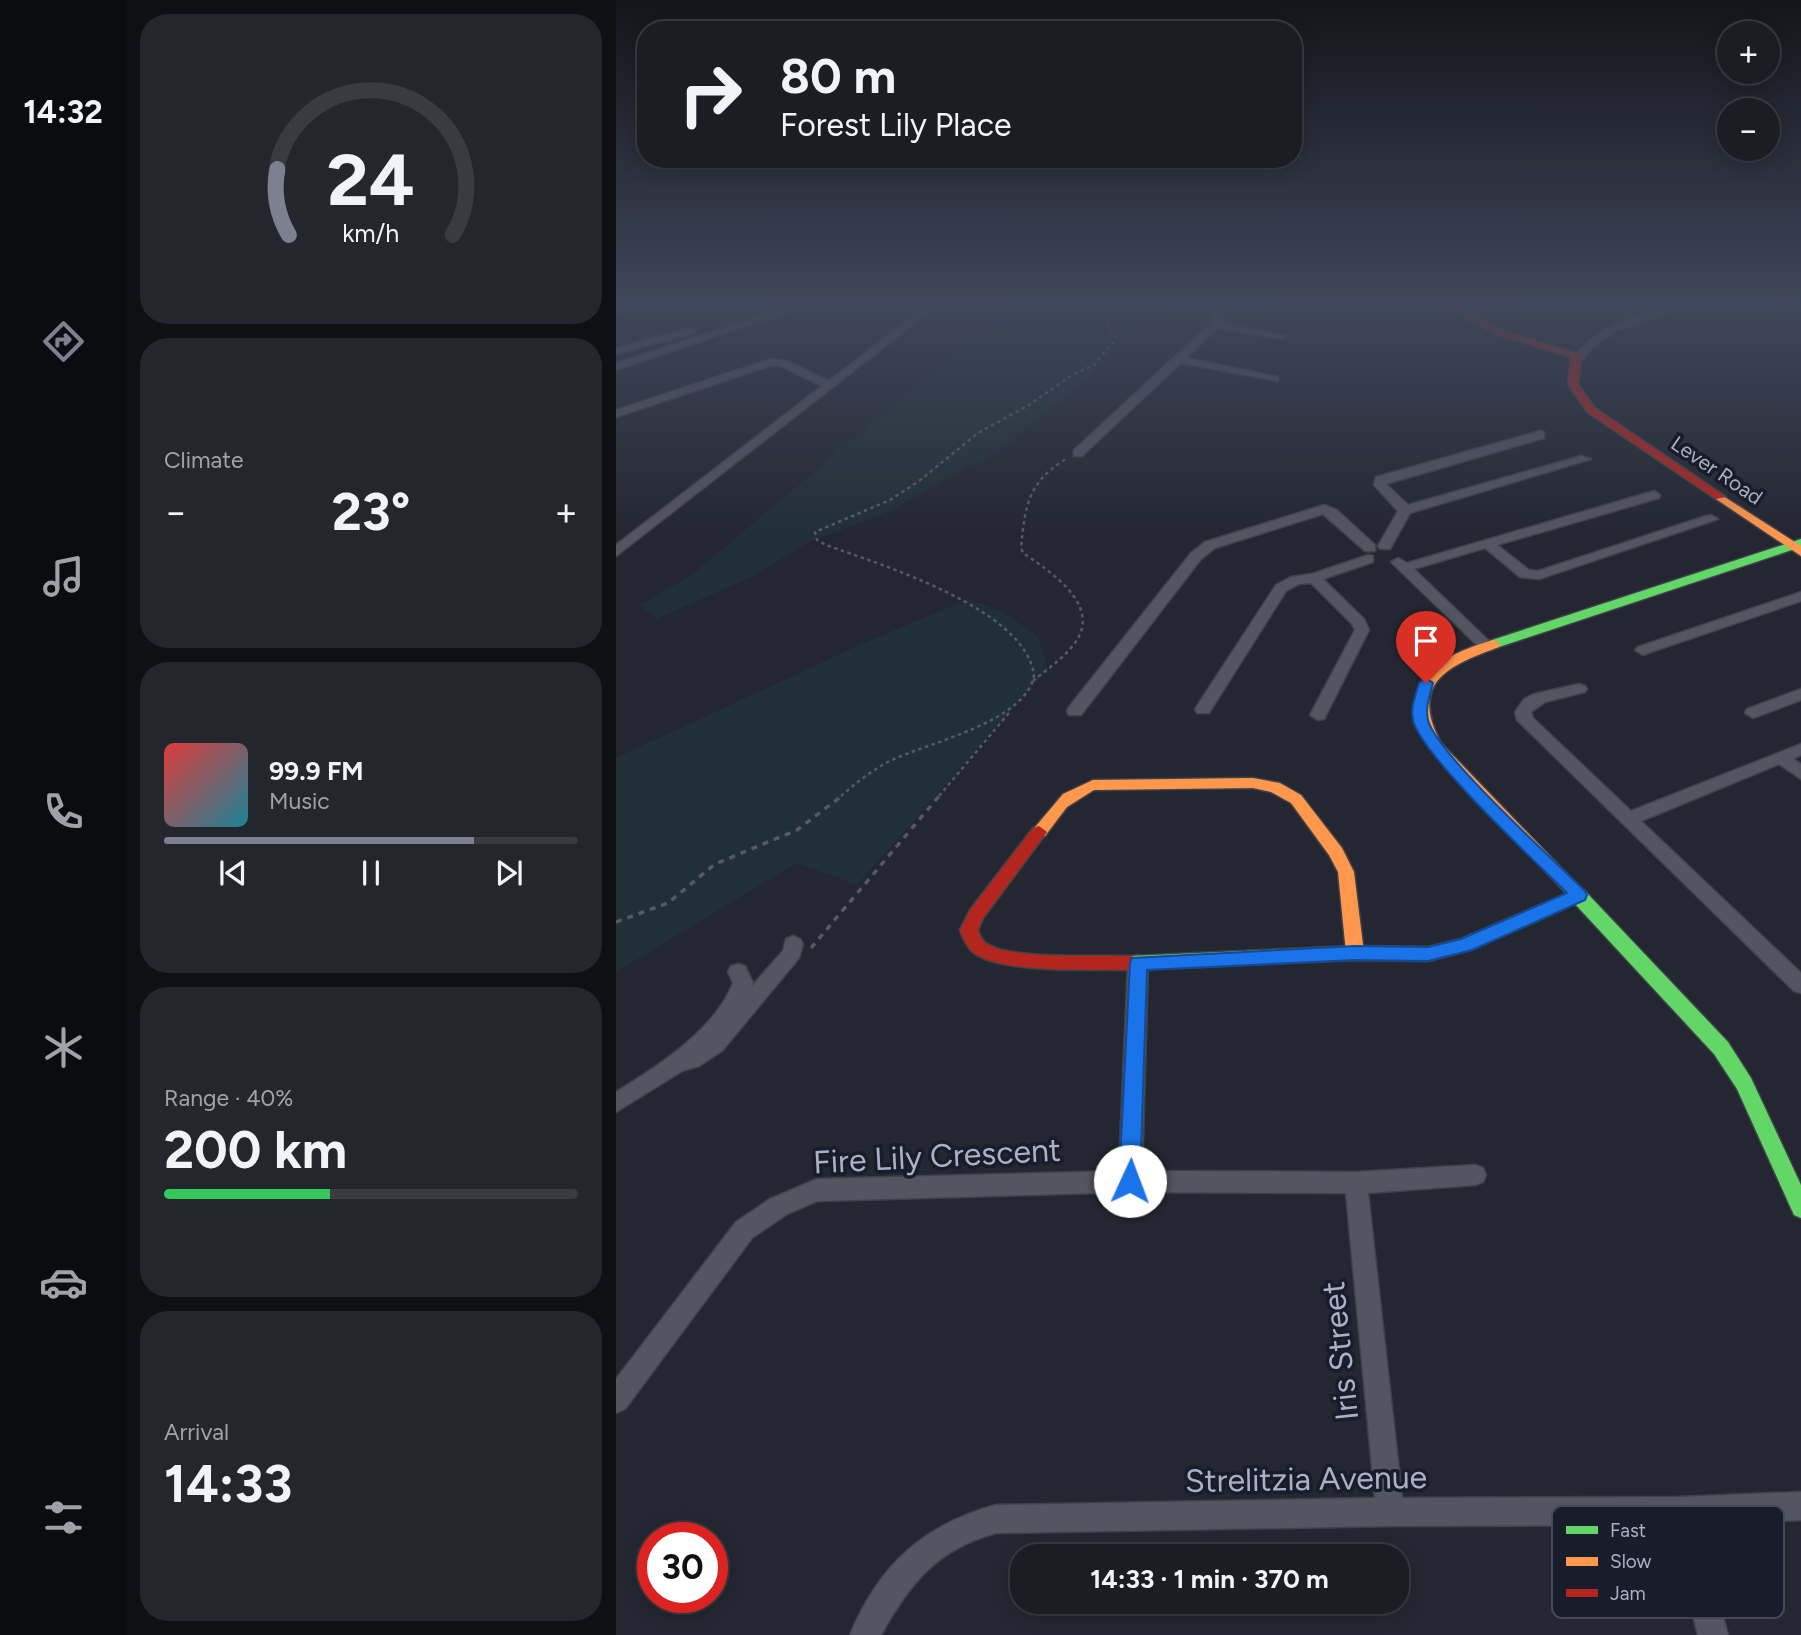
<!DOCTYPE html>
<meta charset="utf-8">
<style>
:root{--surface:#1b1d25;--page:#24262d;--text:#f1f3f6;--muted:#a0a2a7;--line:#393b42;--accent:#7c8091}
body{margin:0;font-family:Figtree,sans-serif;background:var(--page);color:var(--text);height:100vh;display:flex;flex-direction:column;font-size:26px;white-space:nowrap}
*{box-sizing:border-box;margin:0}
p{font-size:23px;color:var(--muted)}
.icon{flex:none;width:38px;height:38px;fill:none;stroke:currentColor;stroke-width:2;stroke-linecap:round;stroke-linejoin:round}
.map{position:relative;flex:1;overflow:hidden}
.drawer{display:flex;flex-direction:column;gap:14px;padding:14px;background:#0f1014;width:490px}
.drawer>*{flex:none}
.guide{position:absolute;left:21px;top:21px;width:665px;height:147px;border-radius:28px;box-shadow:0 4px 18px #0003,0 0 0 2px var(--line);background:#1b1d25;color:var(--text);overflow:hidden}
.tools{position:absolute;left:1101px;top:21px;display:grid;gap:14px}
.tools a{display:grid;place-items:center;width:63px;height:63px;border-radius:50%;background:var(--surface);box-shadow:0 4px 18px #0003,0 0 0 2px var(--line);font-size:35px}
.speed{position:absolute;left:21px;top:1522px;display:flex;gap:14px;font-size:35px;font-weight:700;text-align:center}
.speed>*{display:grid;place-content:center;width:91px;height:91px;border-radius:50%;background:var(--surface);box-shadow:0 4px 18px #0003,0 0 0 2px var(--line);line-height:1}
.speed .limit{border:10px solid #d22;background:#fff;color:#111}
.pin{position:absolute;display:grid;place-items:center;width:60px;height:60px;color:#fff;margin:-72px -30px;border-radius:50% 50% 50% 0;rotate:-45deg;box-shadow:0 0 7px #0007}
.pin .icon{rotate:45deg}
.me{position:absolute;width:77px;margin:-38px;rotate:2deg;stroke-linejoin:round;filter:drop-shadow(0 0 5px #0008)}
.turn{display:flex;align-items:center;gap:24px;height:147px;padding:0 28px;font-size:32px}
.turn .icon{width:91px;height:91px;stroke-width:2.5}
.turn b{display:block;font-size:49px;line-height:60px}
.big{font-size:52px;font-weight:700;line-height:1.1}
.drawer .tile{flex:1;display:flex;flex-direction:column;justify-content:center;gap:10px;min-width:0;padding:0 24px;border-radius:28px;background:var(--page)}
.drawer .dial{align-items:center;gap:0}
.dial svg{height:182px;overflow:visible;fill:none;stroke:var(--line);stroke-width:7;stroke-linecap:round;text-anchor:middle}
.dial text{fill:var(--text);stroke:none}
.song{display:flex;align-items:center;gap:21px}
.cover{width:84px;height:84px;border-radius:10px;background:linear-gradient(135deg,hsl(0 70% 55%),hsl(190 70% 35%))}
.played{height:7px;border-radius:4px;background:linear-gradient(90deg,var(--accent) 75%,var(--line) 75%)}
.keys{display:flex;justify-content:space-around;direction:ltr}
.heat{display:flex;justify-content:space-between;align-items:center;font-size:38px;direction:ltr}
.charge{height:10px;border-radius:5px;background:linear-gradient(90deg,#34c759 40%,var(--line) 0)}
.trip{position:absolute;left:394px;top:1544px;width:399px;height:70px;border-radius:28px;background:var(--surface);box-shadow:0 4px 18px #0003,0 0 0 2px var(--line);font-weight:700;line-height:70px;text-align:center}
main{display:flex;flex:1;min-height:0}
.tabs{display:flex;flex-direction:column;width:126px;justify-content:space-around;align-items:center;background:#0b0c0f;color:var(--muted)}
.tabs .icon{width:49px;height:49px}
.tabs .current{color:var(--accent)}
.tabs b{font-size:32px;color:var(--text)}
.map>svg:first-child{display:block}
</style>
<main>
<nav class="tabs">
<b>14:32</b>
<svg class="icon current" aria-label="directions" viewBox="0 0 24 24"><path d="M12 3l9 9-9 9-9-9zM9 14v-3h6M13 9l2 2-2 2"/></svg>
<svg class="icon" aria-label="music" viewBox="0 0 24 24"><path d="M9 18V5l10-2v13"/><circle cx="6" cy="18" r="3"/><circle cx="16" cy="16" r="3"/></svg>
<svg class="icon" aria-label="phone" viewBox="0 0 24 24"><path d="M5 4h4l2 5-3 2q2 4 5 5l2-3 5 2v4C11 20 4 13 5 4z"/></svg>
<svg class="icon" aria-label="climate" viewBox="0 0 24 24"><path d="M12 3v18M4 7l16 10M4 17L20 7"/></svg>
<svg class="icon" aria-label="car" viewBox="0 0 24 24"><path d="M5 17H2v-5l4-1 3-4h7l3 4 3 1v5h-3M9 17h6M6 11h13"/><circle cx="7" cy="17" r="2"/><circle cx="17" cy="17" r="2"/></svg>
<svg class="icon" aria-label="filters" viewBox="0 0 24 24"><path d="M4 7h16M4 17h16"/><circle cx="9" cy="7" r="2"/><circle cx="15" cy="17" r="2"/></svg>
</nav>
<section class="drawer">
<div class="tile dial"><svg viewBox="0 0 100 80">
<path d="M14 69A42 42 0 1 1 86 69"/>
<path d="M14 69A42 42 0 0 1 9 40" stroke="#7c8091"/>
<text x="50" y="56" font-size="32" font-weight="700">24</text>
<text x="50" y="72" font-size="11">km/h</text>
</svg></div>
<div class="tile"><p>Climate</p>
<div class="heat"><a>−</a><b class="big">23°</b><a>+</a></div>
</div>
<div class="tile">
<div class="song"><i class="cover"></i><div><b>99.9 FM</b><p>Music</p></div></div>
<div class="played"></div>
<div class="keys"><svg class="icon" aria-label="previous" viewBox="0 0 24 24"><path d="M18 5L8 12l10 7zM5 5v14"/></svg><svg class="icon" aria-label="pause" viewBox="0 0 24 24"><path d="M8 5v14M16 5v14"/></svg><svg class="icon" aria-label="next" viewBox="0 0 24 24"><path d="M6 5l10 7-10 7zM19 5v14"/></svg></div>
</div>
<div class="tile"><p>Range · 40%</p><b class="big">200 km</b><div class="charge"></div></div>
<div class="tile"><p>Arrival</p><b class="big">14:33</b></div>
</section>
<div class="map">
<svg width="1185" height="1635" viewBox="0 0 1185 1635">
<rect width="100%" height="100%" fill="#242731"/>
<path fill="#212f36" d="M373 306H538L544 317 389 447 272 512 191 543 138 576 40 619 24 605 74 576 365 332Z
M353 599 385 611 422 636 432 669 241 885 181 863 0 972V758L250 642Z"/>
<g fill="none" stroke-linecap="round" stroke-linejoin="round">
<defs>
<path id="street" d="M12 306H28L0 315V309Z
M175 306H190L0 370V363Z
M310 306H321L0 556V545L206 386 165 366 156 365 0 417V410L155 359 171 361 213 381Z
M593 306H603L608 316 605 323 670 336 665 339 601 328 570 358 662 377V381L565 363 466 456H458V450L594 324 598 316Z
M1058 306H1074L1001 330 977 347 967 359 958 357C983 324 1019 315 1058 306Z
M74 328 79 331 78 333 0 354V348Z
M924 431 928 432V438L770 484 792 505 965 456 975 459 794 513 774 549H764L762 546 782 511 758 485 760 477Z
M1038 491 1044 495 1043 498 881 545 913 570 922 571 1090 516 1095 515 1102 519 923 579 904 577 869 548 798 569 876 644 879 647 876 650H866L775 562 782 558 791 563Z
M708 505 721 510 759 545V551H749L707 514 599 548 585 559 465 715H453L451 711 453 707 575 553 589 542Z
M752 555 757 556V562L707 579 748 619 753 630 708 719 702 720 694 715 739 630 736 624 695 583 683 584 670 591 593 713H581L579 709 660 585 675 577 696 574Z
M1185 592V601L1032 653 1027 655 1019 650 1022 647Z
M963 684 969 686 971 689 969 692 929 702 915 712 917 718 1015 811 1185 744V755L1177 759 1185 764V779L1163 764 1025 821 1185 973V993L1178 991 901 720 899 712 908 699 918 694Z
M1185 689V700L1137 718 1129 713 1131 709Z
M177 936 184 939 187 944 183 958 106 1051 83 1066 66 1071 0 1112V1092C41 1067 99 1030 117 983L112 972 115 966 122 964 129 966 137 983 135 987 167 951 170 939Z
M522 955 529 957 532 963 526 1171 740 1172 859 1165 867 1168 870 1175 867 1182 859 1185 752 1193 786 1498 1063 1497 1185 1492V1520L1081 1524 1112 1635H1082L1053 1525 774 1526 380 1533C321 1549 294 1583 265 1635H234C263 1565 307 1525 380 1505L759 1498 730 1193 514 1192 201 1201 171 1214 136 1238 9 1409 0 1413V1379L120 1222 154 1199 201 1179 503 1171 512 963 515 957Z"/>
<path id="fast" d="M1185 539V547L883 647 878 648 871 644 873 641Z
M954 881 969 891 1112 1042 1135 1078 1185 1185V1218L1178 1215 1121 1089 1098 1054 959 904 855 950 812 961 739 960 515 970 509 968 506 963 509 958 515 956 739 946 812 947 845 939 950 894 946 887 948 883Z"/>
<path id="slow" d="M1104 494 1185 546V556L1100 499V495Z
M878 640 885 644 883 647C831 666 793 683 825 743L960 883 962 887 960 891H948L814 749C776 687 818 656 878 640Z
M637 778 664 783 685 795 726 848 738 872 748 953 745 958 739 960 733 958 730 953 722 872 713 855 675 803 655 792 637 788 478 790 451 807 429 836H417L415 832 447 794 477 780Z"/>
<path id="jam" d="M828 306H838L885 330 966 355 962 384 979 408 1110 497 1100 499 971 412 952 384 955 357 879 334Z
M423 826 431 832 367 918 362 930C364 937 367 943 375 946 402 959 482 955 515 956L521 958 524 963 521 968 515 970C479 969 386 974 358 953 351 948 347 938 344 930L354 910 417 828Z"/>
</defs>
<use href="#street" stroke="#40424a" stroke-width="3"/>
<use href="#fast" stroke="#40424a" stroke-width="3"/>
<use href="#slow" stroke="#40424a" stroke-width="3"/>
<use href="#jam" stroke="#40424a" stroke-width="3"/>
<path stroke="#565a62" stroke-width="2.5" stroke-dasharray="3.5 3.5" stroke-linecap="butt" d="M417 681C432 668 461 650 466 628 473 596 429 568 407 553L405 548C409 506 412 482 450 459
M225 796C240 783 256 770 274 761 310 743 411 722 418 675 409 608 265 565 210 545L201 540 199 532 274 500 303 481 362 433 413 405 456 375 478 365 500 339 491 322 492 306
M323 796 393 713"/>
<path stroke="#565a62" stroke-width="3.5" stroke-dasharray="6 6" stroke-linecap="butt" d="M0 922 52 903 99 864 181 830 227 795
M195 948 324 795"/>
<use href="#street" fill="#535560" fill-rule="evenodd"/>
<use href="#fast" fill="#63d668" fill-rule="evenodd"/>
<use href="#slow" fill="#ff974d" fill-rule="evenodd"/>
<use href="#jam" fill="#b3261e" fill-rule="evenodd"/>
</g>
<linearGradient id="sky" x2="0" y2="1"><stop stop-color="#14151b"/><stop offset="0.57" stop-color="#3f475a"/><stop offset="1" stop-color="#3f475a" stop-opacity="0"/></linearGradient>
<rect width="1185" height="535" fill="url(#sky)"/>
<path fill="#1a73e8" stroke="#114b97" stroke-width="2" d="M810 678 817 683C814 695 809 707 812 720 819 752 939 861 969 891L971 895 969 900 856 950 812 961 739 960 531 970 524 1181 521 1188 514 1191 506 1188 503 1181 514 963 516 958 739 946 812 947 845 939 951 893C920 862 805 755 797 720 794 707 800 695 803 683Z"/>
<g text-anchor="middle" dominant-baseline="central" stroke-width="7" stroke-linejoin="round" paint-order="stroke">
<g font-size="21" fill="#acb0c4" stroke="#181c2b">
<text transform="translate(1101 470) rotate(34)">Lever Road</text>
</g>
<g font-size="32" fill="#acb0c4" stroke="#181c2b">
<text transform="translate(321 1156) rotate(-3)">Fire Lily Crescent</text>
<text transform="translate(724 1351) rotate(-96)">Iris Street</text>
<text transform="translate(690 1479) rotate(-1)">Strelitzia Avenue</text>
</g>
</g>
<rect x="936" y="1506" width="232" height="112" rx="10" fill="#181c2b" stroke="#444859" stroke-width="2"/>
<rect x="950" y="1526" width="32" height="8" fill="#63d668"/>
<rect x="950" y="1557" width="32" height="9" fill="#ff974d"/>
<rect x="950" y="1589" width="32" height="8" fill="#b3261e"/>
<g font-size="19" fill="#acb0c4">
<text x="994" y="1537">Fast</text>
<text x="994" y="1568">Slow</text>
<text x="994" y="1600">Jam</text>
</g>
</svg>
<div class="tools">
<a>+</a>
<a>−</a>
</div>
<div class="speed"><div class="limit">30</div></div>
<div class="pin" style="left:810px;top:683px;background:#d93025"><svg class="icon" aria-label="arrive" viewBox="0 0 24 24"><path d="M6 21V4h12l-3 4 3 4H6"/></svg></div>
<svg class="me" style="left:514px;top:1181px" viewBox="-20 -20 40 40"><circle r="19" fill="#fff"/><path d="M0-13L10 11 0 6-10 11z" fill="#1a73e8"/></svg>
<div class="trip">14:33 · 1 min · 370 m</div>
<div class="guide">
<div class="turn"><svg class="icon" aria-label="right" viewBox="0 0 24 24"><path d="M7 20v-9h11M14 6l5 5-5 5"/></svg><div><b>80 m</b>Forest Lily Place</div></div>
</div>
</div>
</main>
